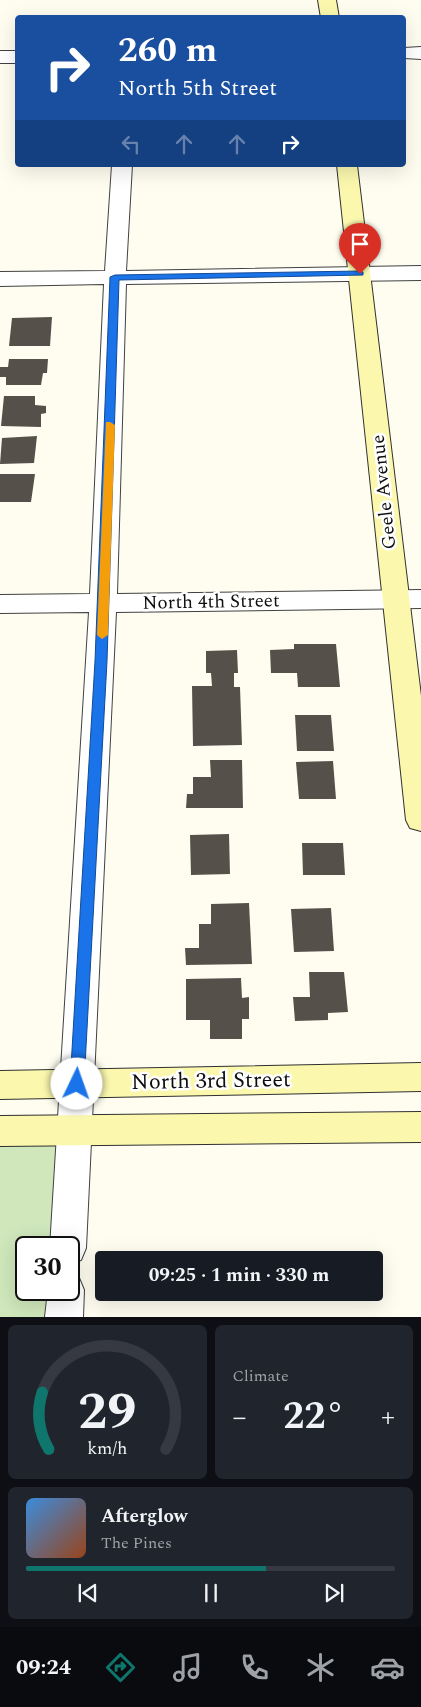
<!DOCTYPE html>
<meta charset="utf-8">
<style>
:root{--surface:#171b24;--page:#20242c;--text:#f1f3f6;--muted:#9ea1a6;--line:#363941;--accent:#0f766e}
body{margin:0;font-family:Spectral,serif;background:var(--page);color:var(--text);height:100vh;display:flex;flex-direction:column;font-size:19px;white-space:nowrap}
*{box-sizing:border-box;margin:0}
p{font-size:16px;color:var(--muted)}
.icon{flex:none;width:28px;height:28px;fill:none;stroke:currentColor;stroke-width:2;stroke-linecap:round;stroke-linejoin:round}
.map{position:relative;height:1317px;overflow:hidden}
.details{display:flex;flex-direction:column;gap:8px;padding:8px;background:#0d0f14;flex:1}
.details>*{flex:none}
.top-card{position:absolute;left:15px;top:15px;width:391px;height:152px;border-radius:5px;box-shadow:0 5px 20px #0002;background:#1a4fa0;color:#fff;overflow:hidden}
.speed{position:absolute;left:15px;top:1236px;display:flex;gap:10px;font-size:25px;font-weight:700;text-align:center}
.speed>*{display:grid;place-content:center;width:65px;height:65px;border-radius:50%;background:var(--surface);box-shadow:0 5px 20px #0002;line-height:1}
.speed .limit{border:2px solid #111;border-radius:8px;background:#fff;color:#111}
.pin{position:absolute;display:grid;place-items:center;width:42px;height:42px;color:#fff;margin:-51px -21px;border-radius:50% 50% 50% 0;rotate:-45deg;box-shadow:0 0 5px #0007}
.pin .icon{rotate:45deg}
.me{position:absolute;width:55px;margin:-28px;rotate:3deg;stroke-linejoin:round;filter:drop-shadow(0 0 4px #0008)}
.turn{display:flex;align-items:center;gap:18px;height:105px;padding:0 20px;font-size:22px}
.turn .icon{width:65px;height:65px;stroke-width:2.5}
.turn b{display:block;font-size:35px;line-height:42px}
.lanes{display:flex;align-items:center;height:48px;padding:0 20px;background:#0003;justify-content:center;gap:25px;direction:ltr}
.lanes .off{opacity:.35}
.big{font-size:38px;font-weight:700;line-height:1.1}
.details .card{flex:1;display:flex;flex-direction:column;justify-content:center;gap:8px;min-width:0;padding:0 18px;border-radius:8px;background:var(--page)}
.details .dial{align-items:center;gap:0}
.dial svg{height:130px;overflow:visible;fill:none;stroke:var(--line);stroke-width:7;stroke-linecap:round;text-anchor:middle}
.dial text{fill:var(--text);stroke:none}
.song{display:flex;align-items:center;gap:15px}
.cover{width:60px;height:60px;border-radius:8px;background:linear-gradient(135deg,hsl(210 70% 55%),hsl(20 70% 35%))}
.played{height:5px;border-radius:2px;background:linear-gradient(90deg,var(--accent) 65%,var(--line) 65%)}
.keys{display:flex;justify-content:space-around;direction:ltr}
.heat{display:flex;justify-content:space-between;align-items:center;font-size:28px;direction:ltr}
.details .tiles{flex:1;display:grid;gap:8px;grid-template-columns:1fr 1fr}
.card:last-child{grid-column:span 2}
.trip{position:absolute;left:95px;top:1251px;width:288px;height:50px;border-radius:5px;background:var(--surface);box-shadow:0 5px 20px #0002;font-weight:700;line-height:50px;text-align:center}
.menu{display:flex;height:80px;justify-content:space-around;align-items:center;background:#090b0e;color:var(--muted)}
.menu .icon{width:35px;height:35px}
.menu .on{color:var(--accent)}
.menu b{font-size:22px;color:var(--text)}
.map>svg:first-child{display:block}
</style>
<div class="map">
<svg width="421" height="1317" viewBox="0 0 421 1317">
<rect width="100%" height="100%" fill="#fefdf0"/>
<path fill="#cfe7bb" d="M0 1129 74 1130 68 1247 26 1248V1290H66L64 1317H0Z"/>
<path fill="#56504b" d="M52 317 50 346H9L12 318Z
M9 359H48L47 373H43L41 385H6V377H0V367H8Z
M4 396H35V405L46 406V413L41 414V427L1 426Z
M37 436 34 463 0 464 2 438Z
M0 474H35L31 502H0Z
M294 644H336L340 687H298L297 673H271L270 650 294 649Z
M237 650 238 673H234V687H240L242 745 193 746 192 686H212L211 673H206V651Z
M295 715H331L334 751H297Z
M210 760H242L243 808H186L187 794H193V777H211Z
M333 761 336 799H299L296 762Z
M229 834 230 874 191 875 190 835Z
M302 843H343L345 875H303Z
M249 903 252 964 186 965 185 948H199V924H211V904Z
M331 908 334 951 294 952 291 909Z
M309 972H344L348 1012 328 1013V1020L295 1021 293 997H310Z
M241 978 242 998 249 997V1019H242V1039H210V1020H186V979Z"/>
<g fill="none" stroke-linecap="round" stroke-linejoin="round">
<defs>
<path id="street" d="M421 47V59L404 58V48Z
M0 51H18V63H0Z
M112 165H132L126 271 421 266V280L126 284 117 594 421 590V608L116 612 86 1248 81 1260 69 1264V1248H50L89 612 0 613V595L90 594 104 284 0 286V272L105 271Z
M69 1274 79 1278 84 1290 83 1317H45L48 1290H69Z"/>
<path id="secondary" d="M318 0H336L339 18H321Z
M337 165H357L421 696V831L410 828 406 820Z
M421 1063V1091L0 1099V1071Z
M421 1112V1142L0 1146V1116Z"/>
</defs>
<use href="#street" stroke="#414141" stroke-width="2"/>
<use href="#secondary" stroke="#303030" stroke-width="2"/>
<use href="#street" fill="#fff" fill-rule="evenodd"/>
<use href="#secondary" fill="#fbf8ae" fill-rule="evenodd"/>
</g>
<path fill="#1a73e8" stroke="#114b97" d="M360 271 363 272V275L119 280 107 661 84 1084 82 1088 77 1090 72 1088 70 1084 95 661 110 277 115 275Z"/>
<path fill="#f59e0b" d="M106 422H110L115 425 108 635 102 639 97 635Z"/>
<g text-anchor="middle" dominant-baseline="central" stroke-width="5" stroke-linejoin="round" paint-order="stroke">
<g font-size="19" fill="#0e0e0e" stroke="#fff">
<text transform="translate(384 492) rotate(-96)">Geele Avenue</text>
<text transform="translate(211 602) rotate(-1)">North 4th Street</text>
</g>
<g font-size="22" fill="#0e0e0e" stroke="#fff">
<text transform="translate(211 1081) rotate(-1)">North 3rd Street</text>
</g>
</g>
</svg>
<div class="speed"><div class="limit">30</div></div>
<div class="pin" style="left:360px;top:274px;background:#d93025"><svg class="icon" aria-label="arrive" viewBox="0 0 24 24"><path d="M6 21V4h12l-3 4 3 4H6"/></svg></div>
<svg class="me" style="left:77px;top:1084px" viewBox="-20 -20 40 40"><circle r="19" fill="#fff"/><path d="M0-13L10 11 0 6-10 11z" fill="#1a73e8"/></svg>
<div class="trip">09:25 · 1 min · 330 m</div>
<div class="top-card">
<div class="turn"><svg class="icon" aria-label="right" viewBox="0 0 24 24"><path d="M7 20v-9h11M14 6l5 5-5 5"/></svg><div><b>260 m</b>North 5th Street</div></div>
<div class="lanes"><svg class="icon off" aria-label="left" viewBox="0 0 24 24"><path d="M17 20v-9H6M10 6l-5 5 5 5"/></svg><svg class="icon off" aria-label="ahead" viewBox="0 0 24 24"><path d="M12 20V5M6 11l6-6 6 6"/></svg><svg class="icon off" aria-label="ahead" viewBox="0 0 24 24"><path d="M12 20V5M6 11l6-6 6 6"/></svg><svg class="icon" aria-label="right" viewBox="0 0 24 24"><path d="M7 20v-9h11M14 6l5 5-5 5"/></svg></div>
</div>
</div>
<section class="details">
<div class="tiles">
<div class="card dial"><svg viewBox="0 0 100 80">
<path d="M14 69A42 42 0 1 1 86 69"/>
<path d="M14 69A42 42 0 0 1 10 34" stroke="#0f766e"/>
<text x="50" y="56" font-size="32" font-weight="700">29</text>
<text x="50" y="72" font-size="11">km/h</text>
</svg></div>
<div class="card"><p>Climate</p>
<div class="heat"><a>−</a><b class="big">22°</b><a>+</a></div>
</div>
<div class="card">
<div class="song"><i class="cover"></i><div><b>Afterglow</b><p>The Pines</p></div></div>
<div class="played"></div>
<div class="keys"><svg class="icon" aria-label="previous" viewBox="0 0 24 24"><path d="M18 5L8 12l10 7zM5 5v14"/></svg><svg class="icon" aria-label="pause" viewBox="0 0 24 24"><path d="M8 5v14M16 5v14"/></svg><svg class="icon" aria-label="next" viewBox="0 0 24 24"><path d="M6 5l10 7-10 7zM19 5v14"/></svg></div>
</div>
</div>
</section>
<nav class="menu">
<b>09:24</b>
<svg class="icon on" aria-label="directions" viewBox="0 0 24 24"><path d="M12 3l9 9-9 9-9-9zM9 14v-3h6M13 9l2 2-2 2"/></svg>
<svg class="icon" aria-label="music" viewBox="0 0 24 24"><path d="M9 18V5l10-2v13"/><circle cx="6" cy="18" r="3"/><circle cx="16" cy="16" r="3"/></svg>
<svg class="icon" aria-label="phone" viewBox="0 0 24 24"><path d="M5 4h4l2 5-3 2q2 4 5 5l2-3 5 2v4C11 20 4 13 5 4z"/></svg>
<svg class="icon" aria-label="climate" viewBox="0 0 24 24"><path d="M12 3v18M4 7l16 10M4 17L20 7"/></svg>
<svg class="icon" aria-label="car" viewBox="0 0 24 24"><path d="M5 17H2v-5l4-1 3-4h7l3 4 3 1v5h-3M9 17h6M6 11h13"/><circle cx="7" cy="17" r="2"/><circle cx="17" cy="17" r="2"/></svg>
</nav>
